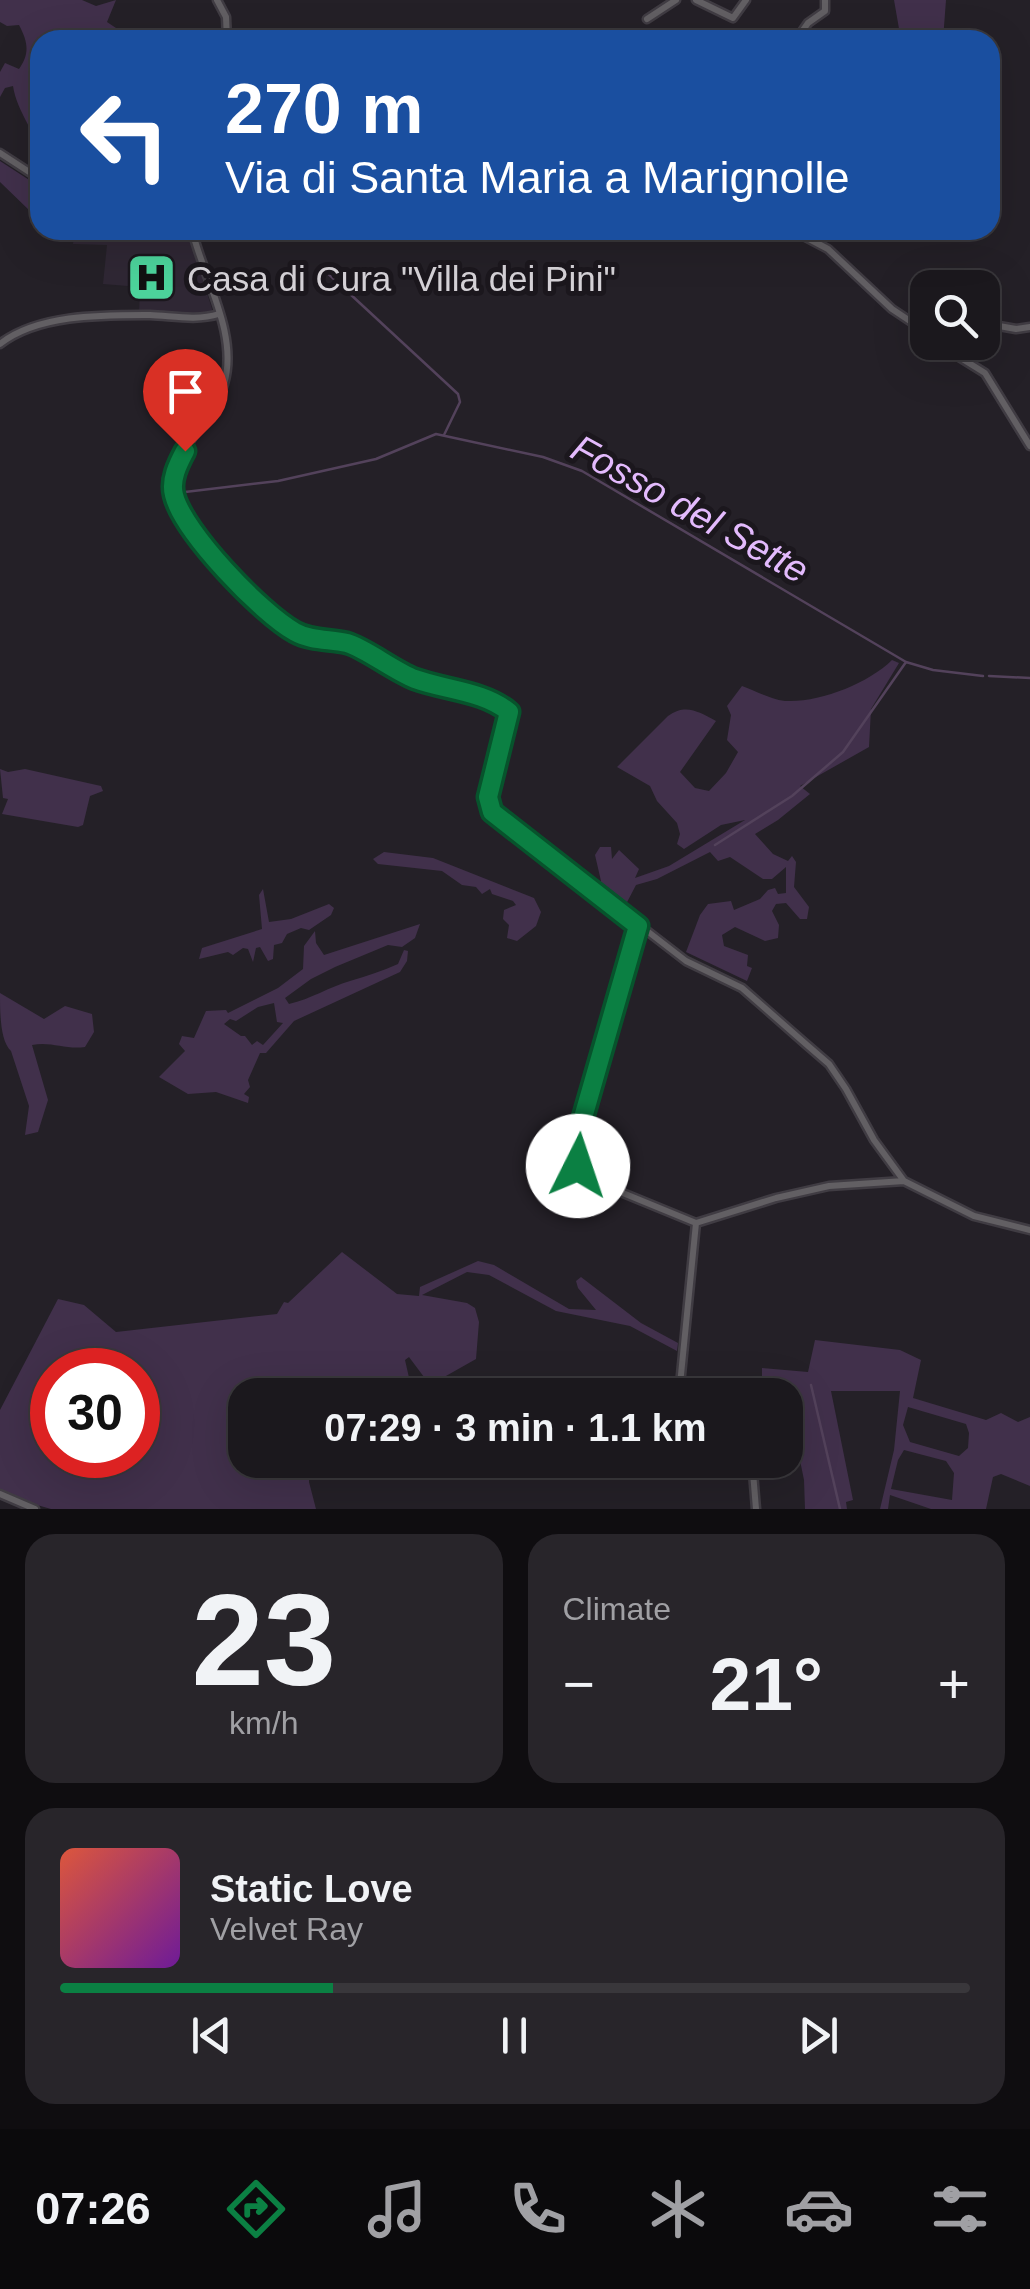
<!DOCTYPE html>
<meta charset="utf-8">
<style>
:root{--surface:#1b181d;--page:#28252a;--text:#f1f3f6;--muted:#a0a0a4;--line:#39373b;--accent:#0b8043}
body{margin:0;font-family:Arial,sans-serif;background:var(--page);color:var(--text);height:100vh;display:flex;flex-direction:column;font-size:38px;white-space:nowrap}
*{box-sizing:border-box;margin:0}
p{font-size:32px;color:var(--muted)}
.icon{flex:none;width:55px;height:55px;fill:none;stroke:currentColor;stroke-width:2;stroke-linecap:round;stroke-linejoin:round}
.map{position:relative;height:1509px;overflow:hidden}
.panel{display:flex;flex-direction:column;gap:25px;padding:25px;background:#0f0d10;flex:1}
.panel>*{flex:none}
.banner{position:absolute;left:30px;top:30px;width:970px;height:210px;border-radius:30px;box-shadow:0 10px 40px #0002,0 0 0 2px var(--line);background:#1a4fa0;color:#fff;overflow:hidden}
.tools{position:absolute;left:910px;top:270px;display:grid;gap:20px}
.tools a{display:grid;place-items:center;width:90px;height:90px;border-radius:20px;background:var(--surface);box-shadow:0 10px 40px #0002,0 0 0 2px var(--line);font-size:50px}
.speed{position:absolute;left:30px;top:1348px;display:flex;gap:20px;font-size:50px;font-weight:700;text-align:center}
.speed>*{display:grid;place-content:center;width:130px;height:130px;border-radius:50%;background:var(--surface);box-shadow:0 10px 40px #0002,0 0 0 2px var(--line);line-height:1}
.speed .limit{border:15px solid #d22;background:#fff;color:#111}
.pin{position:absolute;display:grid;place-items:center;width:85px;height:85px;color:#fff;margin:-102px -42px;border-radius:50% 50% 50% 0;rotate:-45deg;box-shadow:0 0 10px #0007}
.pin .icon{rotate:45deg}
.me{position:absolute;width:110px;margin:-55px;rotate:4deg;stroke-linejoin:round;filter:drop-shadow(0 0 8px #0008)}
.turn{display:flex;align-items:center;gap:35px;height:210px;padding:0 30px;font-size:45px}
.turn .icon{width:130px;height:130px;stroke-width:2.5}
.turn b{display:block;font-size:70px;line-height:85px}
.big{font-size:75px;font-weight:800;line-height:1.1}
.panel .widget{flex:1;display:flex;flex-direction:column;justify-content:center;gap:15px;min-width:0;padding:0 35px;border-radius:30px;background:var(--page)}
.panel .dial{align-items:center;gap:0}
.dial b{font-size:130px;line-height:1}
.song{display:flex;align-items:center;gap:30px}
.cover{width:120px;height:120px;border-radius:15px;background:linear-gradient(135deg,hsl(10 70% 55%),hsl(280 70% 35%))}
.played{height:10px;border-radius:5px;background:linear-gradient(90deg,var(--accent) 30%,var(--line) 30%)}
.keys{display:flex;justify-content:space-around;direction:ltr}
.heat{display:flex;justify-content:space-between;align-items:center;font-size:55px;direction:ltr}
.panel .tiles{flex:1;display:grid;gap:25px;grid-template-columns:1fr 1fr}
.widget:last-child{grid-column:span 2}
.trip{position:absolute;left:228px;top:1378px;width:575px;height:100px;border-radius:30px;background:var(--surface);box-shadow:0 10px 40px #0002,0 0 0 2px var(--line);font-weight:800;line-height:100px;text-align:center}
.tab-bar{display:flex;height:160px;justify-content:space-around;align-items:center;background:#0b0a0c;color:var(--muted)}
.tab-bar .icon{width:70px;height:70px}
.tab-bar .on{color:var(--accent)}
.tab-bar b{font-size:45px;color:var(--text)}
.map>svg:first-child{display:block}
</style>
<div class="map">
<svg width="1030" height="1509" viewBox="0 0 1030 1509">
<rect width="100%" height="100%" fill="#242027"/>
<path fill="#2f2734" d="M75 230H187L213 312 205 315H139L140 287 103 284 107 245 73 244Z"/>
<path fill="#41304b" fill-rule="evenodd" d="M0 0H82L96 6 116 0 107 22 134 40H40V159C37 132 17 113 13 86L5 88 0 97V72L5 63 19 69C30 53 28 42 19 25L7 26 0 22Z
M894 0H946L943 40H901Z
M0 161 40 187V217L30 211 0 182Z
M892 660 899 663 871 709 869 747 800 786 810 794 778 820 755 834 773 854 788 861 792 856 796 862 794 887 809 907 807 919H800L786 903 776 904 772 911 779 925 778 938 765 941 735 927 722 935 724 946 748 955 747 966 752 968 747 981 686 952 700 915 708 904 731 901 734 910 760 899 768 890 775 888 778 894 786 893V867L772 879H763L730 857 718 861 710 852 657 879 636 885 624 908 591 886 601 881 595 855 600 847H611L612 859 619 850 639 869 635 878 669 866 745 820 721 825 684 849 677 844 680 834 677 823 657 801 650 786 617 767 668 716C686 703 699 712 716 721L680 772 695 788 709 791 726 773 738 752 727 740 731 715 727 706 742 686C756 691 774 701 788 701 821 702 869 683 892 660Z
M0 769 8 772 25 769 101 786 103 791 90 796 83 825 78 827 2 814 8 799 3 798Z
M384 852 433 858 534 898 541 912 536 926 517 941 507 938 509 925 503 919 504 910 516 905 513 901 492 894 490 889 482 894 476 887 462 885 442 871 378 864 373 859Z
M263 889 269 922 291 919 329 904 334 908 331 915 309 930 301 928 287 934 282 943 274 945 273 959 268 961 260 947 256 948 253 962 248 949 243 948 233 955 228 952 199 959 202 948 262 929 259 895Z
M420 924 415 938 402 947 388 945 335 967 311 979 285 998 289 1004C311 999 329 987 350 981 367 976 382 971 398 964L404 950 408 951 407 961 400 972 294 1021 266 1053H260L248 1080 250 1087 244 1094 249 1097 248 1103 216 1092 188 1094 159 1077 185 1051 179 1044 182 1036 194 1038 206 1011 226 1010 228 1013 278 988 303 969 304 946 315 931 316 943 324 955ZM274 1003 277 1022 283 1023 263 1045 257 1041 252 1045 245 1036H241L224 1024 230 1019 236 1021 258 1007Z
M0 993 44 1019 65 1006 92 1014 94 1032 85 1047C66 1050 51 1041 32 1045L48 1100 38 1132 25 1135 29 1106 11 1051C0 1041 0 1012 0 993Z
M342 1252 397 1294 419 1296 420 1287 478 1261 494 1265 569 1309 596 1310 578 1288 576 1281 581 1277 641 1323 678 1343 677 1351 630 1326 556 1311 489 1275 467 1272 422 1295 467 1303 475 1308 479 1322 476 1359 430 1385 409 1357 405 1360 410 1382 394 1395H245V1460H309V1482L316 1509H51L23 1501 0 1489V1410L58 1299 84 1305 116 1332 277 1314 284 1302 288 1303ZM52 1370H138V1455H52Z
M815 1340 900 1350 921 1360 913 1398 986 1420 1001 1413 1018 1422 1030 1417V1486L1001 1474 993 1477 986 1509H931L890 1495 888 1509H880L894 1450 900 1391H831L853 1500 846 1502 847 1509H805L804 1480 789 1406 785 1395 762 1381V1368L808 1372ZM908 1407 966 1424 969 1433 968 1448 959 1456 910 1442 903 1425ZM904 1450 946 1461 954 1473 952 1500 891 1489 898 1460Z"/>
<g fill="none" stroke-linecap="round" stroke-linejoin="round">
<path stroke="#53425b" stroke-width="2.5" d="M322 268 458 394 460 402 444 435
M185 492 278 481 376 459 436 434 543 457 582 471 906 662 933 670 983 676
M989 676 1030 678
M715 845 792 796 843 752 906 662
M811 1385 840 1509"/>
<defs>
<path id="minor" d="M217 0 226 17 227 40
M696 0 733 18 746 0
M647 19 676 0
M796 40 808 23 825 11V0
M0 153 40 179
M192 230C203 277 239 334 224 384 214 420 175 446 173 484 171 520 264 617 296 633 312 642 331 639 348 644 368 650 393 671 415 679 443 690 473 694 502 706L509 712V719C501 742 480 790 493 812L686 961 742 988 807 1045 829 1064 846 1089 874 1140 904 1181 974 1216 1030 1230
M792 230 828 249 892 309 928 333
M982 323 1016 329 1030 327
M935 342 985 373 1030 446
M0 344C38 314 103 315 150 315 174 316 196 321 219 314
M638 926 574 1149 575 1163 596 1182 696 1223 776 1198 829 1186 904 1181
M679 1395 696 1223
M752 1460 756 1509
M0 1494 35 1509"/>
</defs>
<use href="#minor" stroke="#403c43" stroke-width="11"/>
<use href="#minor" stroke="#625f63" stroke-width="6"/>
</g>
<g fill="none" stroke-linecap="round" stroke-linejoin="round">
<defs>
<path id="route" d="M185 451C178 464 170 480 174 495 183 532 261 613 295 632 311 641 330 639 347 643 365 648 394 671 415 679 445 690 484 691 509 712L488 797 492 812 638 926 574 1149 573 1159 578 1166"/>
</defs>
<use href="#route" stroke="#07532c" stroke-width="25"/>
<use href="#route" stroke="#0b8043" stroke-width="18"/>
</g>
<defs>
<symbol id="hospital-square" viewBox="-11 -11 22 22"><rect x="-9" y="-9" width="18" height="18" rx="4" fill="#4cd39b" stroke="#1b171d"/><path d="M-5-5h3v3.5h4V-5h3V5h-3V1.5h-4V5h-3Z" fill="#111"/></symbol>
</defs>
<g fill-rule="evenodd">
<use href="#hospital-square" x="124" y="250" width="55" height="55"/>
</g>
<g text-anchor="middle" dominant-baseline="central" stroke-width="10" stroke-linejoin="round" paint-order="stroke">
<g font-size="35" fill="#d5d2d7" stroke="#1b171d" text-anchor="start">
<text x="187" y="278">Casa di Cura "Villa dei Pini"</text>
</g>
<g font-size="38" font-style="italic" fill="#e3bafd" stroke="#1b171d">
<text transform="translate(690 509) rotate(29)">Fosso del Sette</text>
</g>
</g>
</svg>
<div class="tools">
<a><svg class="icon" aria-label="search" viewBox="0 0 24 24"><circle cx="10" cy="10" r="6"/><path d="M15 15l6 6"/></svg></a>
</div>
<div class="speed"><div class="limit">30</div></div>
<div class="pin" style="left:185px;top:451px;background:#d93025"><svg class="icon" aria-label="arrive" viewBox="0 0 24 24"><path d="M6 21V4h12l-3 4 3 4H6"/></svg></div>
<svg class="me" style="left:578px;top:1166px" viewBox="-20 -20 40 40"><circle r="19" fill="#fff"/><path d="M0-13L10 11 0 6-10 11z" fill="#0b8043"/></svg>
<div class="trip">07:29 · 3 min · 1.1 km</div>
<div class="banner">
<div class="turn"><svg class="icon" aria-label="left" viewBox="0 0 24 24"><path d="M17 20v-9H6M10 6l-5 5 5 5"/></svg><div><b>270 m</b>Via di Santa Maria a Marignolle</div></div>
</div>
</div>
<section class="panel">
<div class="tiles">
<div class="widget dial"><b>23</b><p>km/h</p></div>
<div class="widget"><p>Climate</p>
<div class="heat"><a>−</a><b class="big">21°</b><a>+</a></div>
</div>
<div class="widget">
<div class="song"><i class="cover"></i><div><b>Static Love</b><p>Velvet Ray</p></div></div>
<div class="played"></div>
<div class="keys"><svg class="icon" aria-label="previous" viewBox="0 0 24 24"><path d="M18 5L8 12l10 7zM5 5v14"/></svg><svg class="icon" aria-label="pause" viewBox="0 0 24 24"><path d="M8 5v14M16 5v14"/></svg><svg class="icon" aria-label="next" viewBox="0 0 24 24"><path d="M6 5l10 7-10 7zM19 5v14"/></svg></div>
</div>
</div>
</section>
<nav class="tab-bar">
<b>07:26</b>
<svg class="icon on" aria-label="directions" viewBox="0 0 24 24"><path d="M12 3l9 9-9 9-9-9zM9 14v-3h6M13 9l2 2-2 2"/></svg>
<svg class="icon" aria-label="music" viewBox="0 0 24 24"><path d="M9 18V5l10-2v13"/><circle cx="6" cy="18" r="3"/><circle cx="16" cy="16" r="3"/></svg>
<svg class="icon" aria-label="phone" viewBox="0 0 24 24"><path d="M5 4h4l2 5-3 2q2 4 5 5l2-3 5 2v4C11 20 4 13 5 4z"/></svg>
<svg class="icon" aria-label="climate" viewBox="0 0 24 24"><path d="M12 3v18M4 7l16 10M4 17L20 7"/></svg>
<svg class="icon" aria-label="car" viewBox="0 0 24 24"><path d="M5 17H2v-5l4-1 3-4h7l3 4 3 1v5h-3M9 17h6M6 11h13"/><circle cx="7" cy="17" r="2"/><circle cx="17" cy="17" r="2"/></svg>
<svg class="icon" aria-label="filters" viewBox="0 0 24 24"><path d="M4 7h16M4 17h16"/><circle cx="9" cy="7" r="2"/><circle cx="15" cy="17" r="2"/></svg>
</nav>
